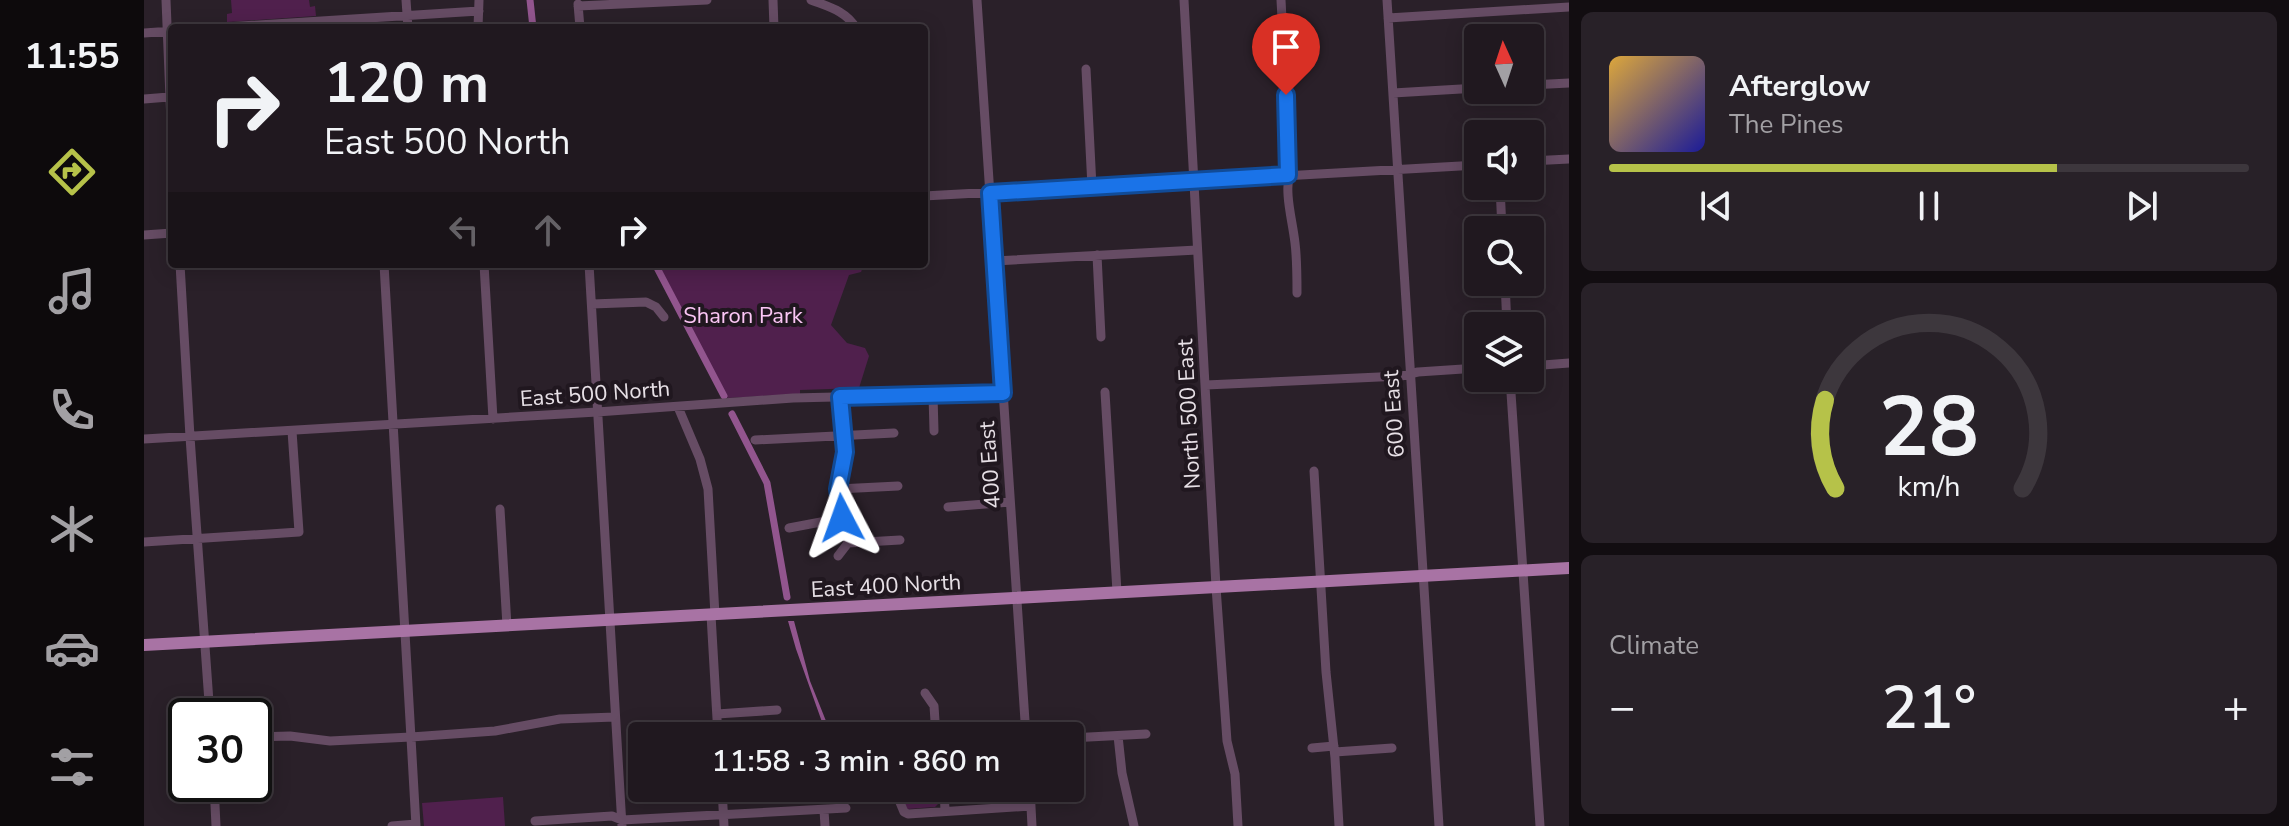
<!DOCTYPE html>
<meta charset="utf-8">
<style>
:root{--surface:#20181f;--page:#282128;--text:#f1f3f6;--muted:#a2a0a4;--line:#3d373d;--accent:#b6c249}
body{margin:0;font-family:"Nunito Sans",sans-serif;background:var(--page);color:var(--text);height:100vh;display:flex;flex-direction:column;font-size:30px;white-space:nowrap}
*{box-sizing:border-box;margin:0}
p{font-size:26px;color:var(--muted)}
.icon{flex:none;width:44px;height:44px;fill:none;stroke:currentColor;stroke-width:2;stroke-linecap:round;stroke-linejoin:round}
.map{position:relative;flex:1;overflow:hidden}
.panel{display:flex;flex-direction:column;gap:12px;padding:12px;background:#120d11;width:720px}
.panel>*{flex:none}
.hud{position:absolute;left:24px;top:24px;width:760px;height:244px;border-radius:8px;box-shadow:0 4px 20px #0003,0 0 0 2px var(--line);background:#20181f;color:var(--text);overflow:hidden}
.needle{width:52px;rotate:357deg}
.controls{position:absolute;left:1320px;top:24px;display:grid;gap:16px}
.controls a{display:grid;place-items:center;width:80px;height:80px;border-radius:8px;background:var(--surface);box-shadow:0 4px 20px #0003,0 0 0 2px var(--line);font-size:40px}
.speed{position:absolute;left:24px;top:698px;display:flex;gap:16px;font-size:40px;font-weight:700;text-align:center}
.speed>*{display:grid;place-content:center;width:104px;height:104px;border-radius:50%;background:var(--surface);box-shadow:0 4px 20px #0003,0 0 0 2px var(--line);line-height:1}
.speed .limit{border:4px solid #111;border-radius:12px;background:#fff;color:#111}
.pin{position:absolute;display:grid;place-items:center;width:68px;height:68px;color:#fff;margin:-82px -34px;border-radius:50% 50% 50% 0;rotate:-45deg;box-shadow:0 0 8px #0007}
.pin .icon{rotate:45deg}
.me{position:absolute;width:88px;margin:-44px;rotate:356deg;stroke-linejoin:round;filter:drop-shadow(0 0 6px #0008)}
.turn{display:flex;align-items:center;gap:28px;height:168px;padding:0 24px;font-size:36px}
.turn .icon{width:104px;height:104px;stroke-width:2.5}
.turn b{display:block;font-size:56px;line-height:68px}
.lanes{display:flex;align-items:center;height:76px;padding:0 24px;background:#0003;justify-content:center;gap:40px;direction:ltr}
.lanes .off{opacity:.35}
.big{font-size:60px;font-weight:600;line-height:1.1}
.panel .card{flex:1;display:flex;flex-direction:column;justify-content:center;gap:12px;min-width:0;padding:0 28px;border-radius:12px;background:var(--page)}
.panel .dial{align-items:center;gap:0}
.dial svg{height:208px;overflow:visible;fill:none;stroke:var(--line);stroke-width:7;stroke-linecap:round;text-anchor:middle}
.dial text{fill:var(--text);stroke:none}
.song{display:flex;align-items:center;gap:24px}
.cover{width:96px;height:96px;border-radius:12px;background:linear-gradient(135deg,hsl(40 70% 55%),hsl(240 70% 35%))}
.played{height:8px;border-radius:4px;background:linear-gradient(90deg,var(--accent) 70%,var(--line) 70%)}
.keys{display:flex;justify-content:space-around;direction:ltr}
.heat{display:flex;justify-content:space-between;align-items:center;font-size:44px;direction:ltr}
.trip{position:absolute;left:484px;top:722px;width:456px;height:80px;border-radius:8px;background:var(--surface);box-shadow:0 4px 20px #0003,0 0 0 2px var(--line);font-weight:600;line-height:80px;text-align:center}
main{display:flex;flex:1;min-height:0}
.menu{display:flex;flex-direction:column;width:144px;justify-content:space-around;align-items:center;background:#0d0a0c;color:var(--muted)}
.menu .icon{width:56px;height:56px}
.menu .on{color:var(--accent)}
.menu b{font-size:36px;color:var(--text)}
.map>svg:first-child{display:block}
</style>
<main>
<nav class="menu">
<b>11:55</b>
<svg class="icon on" aria-label="directions" viewBox="0 0 24 24"><path d="M12 3l9 9-9 9-9-9zM9 14v-3h6M13 9l2 2-2 2"/></svg>
<svg class="icon" aria-label="music" viewBox="0 0 24 24"><path d="M9 18V5l10-2v13"/><circle cx="6" cy="18" r="3"/><circle cx="16" cy="16" r="3"/></svg>
<svg class="icon" aria-label="phone" viewBox="0 0 24 24"><path d="M5 4h4l2 5-3 2q2 4 5 5l2-3 5 2v4C11 20 4 13 5 4z"/></svg>
<svg class="icon" aria-label="climate" viewBox="0 0 24 24"><path d="M12 3v18M4 7l16 10M4 17L20 7"/></svg>
<svg class="icon" aria-label="car" viewBox="0 0 24 24"><path d="M5 17H2v-5l4-1 3-4h7l3 4 3 1v5h-3M9 17h6M6 11h13"/><circle cx="7" cy="17" r="2"/><circle cx="17" cy="17" r="2"/></svg>
<svg class="icon" aria-label="filters" viewBox="0 0 24 24"><path d="M4 7h16M4 17h16"/><circle cx="9" cy="7" r="2"/><circle cx="15" cy="17" r="2"/></svg>
</nav>
<div class="map">
<svg width="1425" height="826" viewBox="0 0 1425 826">
<rect width="100%" height="100%" fill="#2a2029"/>
<path fill="#50204d" d="M87 0H165L166 7 171 6 172 16 83 22V14L88 13Z
M513 264H720L717 272 705 275 687 325 703 343 721 348 725 356 715 388 656 390V394L584 398Z
M760 788H795L796 802 791 807 763 809 760 801 764 799Z
M359 797 361 826H280L278 803Z"/>
<path fill="#92558e" d="M644 621H650L666 681 688 736H683L652 649Z"/>
<g fill="none" stroke-linecap="round" stroke-linejoin="round">
<path stroke="#92558e" stroke-width="2" d="M224 25V28"/>
<path stroke="#92558e" stroke-width="7" d="M386 0 389 28
M511 264 580 396
M588 414 623 483 643 597"/>
<path stroke="#664c64" stroke-width="9" d="M22 0 28 147
M262 0 264 28
M629 0 630 28
M667 0C685 7 702 11 712 28
M833 0 882 736
M1040 0 1072 587 1083 741 1091 774 1094 826
M1137 0 1146 168C1140 195 1148 217 1151 243 1153 259 1153 277 1153 293
M1243 0 1295 826
M434 4 436 28
M434 6 563 0
M1244 18 1425 7
M66 28 335 11
M334 28 335 0
M0 33 28 31
M942 69 948 187
M1386 85 1425 83
M1249 93 1334 88
M0 99 25 97
M1386 161 1425 159
M1356 186 1358 230
M780 196 1334 165
M0 235 28 233
M953 255 957 337
M851 261 1053 250
M36 264 46 437 66 716
M240 264 272 826
M340 264 349 419
M445 264 478 826
M1361 282 1363 326
M448 304 502 302 512 307 520 317
M1386 366 1425 363
M1366 378 1396 826
M1062 385 1257 376 1274 372 1334 368
M961 392 973 592
M789 395 790 431
M534 407 556 459 564 489 571 615
M0 439 453 412 649 398 859 393
M611 440 750 433
M1170 471 1182 672 1191 758 1195 826
M694 489 754 486
M804 507 866 502
M356 509 363 626
M645 528 698 518
M0 542 155 532 148 431
M704 543 756 540
M694 556 704 543 694 498 701 452 696 397
M567 615 574 736
M781 693 790 706 792 736
M573 714 633 710
M974 736 978 773 990 826
M110 737 146 736 186 741 267 737 351 731 416 719 471 717
M926 738 1002 734
M1168 748 1190 746
M1191 752 1248 748
M70 784 72 826
M578 788 580 826
M750 788 760 812 764 814 887 806
M800 788 801 811
M886 788 888 826
M680 810 681 826
M391 821 468 816 478 820 702 808
M248 826 272 824"/>
<path stroke="#a873a4" stroke-width="12" d="M0 645 1425 568"/>
</g>
<g fill="none" stroke-linecap="round" stroke-linejoin="round">
<defs>
<path id="route" d="M698 518 694 489 701 452 696 397 859 393 846 193 1144 175 1142 95"/>
</defs>
<use href="#route" stroke="#114b97" stroke-width="20"/>
<use href="#route" stroke="#1a73e8" stroke-width="14"/>
</g>
<g text-anchor="middle" dominant-baseline="central" stroke-width="8" stroke-linejoin="round" paint-order="stroke">
<g font-size="22" fill="#fbc6f5" stroke="#20171f">
<text x="599" y="316">Sharon Park</text>
</g>
<g font-size="22" fill="#e7e0e6" stroke="#20171f">
<text transform="translate(451 394) rotate(-4)">East 500 North</text>
<text transform="translate(1045 414) rotate(-93)">North 500 East</text>
<text transform="translate(1250 414) rotate(-94)">600 East</text>
<text transform="translate(846 465) rotate(-94)">400 East</text>
<text transform="translate(742 586) rotate(-3)">East 400 North</text>
</g>
</g>
</svg>
<div class="controls">
<a><svg class="needle" viewBox="-14 -14 28 28"><path d="M0-13l5 13h-10z" fill="#e53935"/><path d="M0 13l5-13h-10z" fill="#a2a0a4"/></svg></a>
<a><svg class="icon" aria-label="sound" viewBox="0 0 24 24"><path d="M4 9h4l5-4v14l-5-4H4zM17 9q2 3 0 6"/></svg></a>
<a><svg class="icon" aria-label="search" viewBox="0 0 24 24"><circle cx="10" cy="10" r="6"/><path d="M15 15l6 6"/></svg></a>
<a><svg class="icon" aria-label="layers" viewBox="0 0 24 24"><path d="M12 4l9 5-9 5-9-5zM3 14l9 5 9-5"/></svg></a>
</div>
<div class="speed"><div class="limit">30</div></div>
<div class="pin" style="left:1142px;top:95px;background:#d93025"><svg class="icon" aria-label="arrive" viewBox="0 0 24 24"><path d="M6 21V4h12l-3 4 3 4H6"/></svg></div>
<svg class="me" style="left:698px;top:518px" viewBox="-20 -20 40 40"><path d="M0-17L14 15 0 8-14 15z" fill="#1a73e8" stroke="#fff" stroke-width="4"/></svg>
<div class="trip">11:58 · 3 min · 860 m</div>
<div class="hud">
<div class="turn"><svg class="icon" aria-label="right" viewBox="0 0 24 24"><path d="M7 20v-9h11M14 6l5 5-5 5"/></svg><div><b>120 m</b>East 500 North</div></div>
<div class="lanes"><svg class="icon off" aria-label="left" viewBox="0 0 24 24"><path d="M17 20v-9H6M10 6l-5 5 5 5"/></svg><svg class="icon off" aria-label="ahead" viewBox="0 0 24 24"><path d="M12 20V5M6 11l6-6 6 6"/></svg><svg class="icon" aria-label="right" viewBox="0 0 24 24"><path d="M7 20v-9h11M14 6l5 5-5 5"/></svg></div>
</div>
</div>
<section class="panel">
<div class="card">
<div class="song"><i class="cover"></i><div><b>Afterglow</b><p>The Pines</p></div></div>
<div class="played"></div>
<div class="keys"><svg class="icon" aria-label="previous" viewBox="0 0 24 24"><path d="M18 5L8 12l10 7zM5 5v14"/></svg><svg class="icon" aria-label="pause" viewBox="0 0 24 24"><path d="M8 5v14M16 5v14"/></svg><svg class="icon" aria-label="next" viewBox="0 0 24 24"><path d="M6 5l10 7-10 7zM19 5v14"/></svg></div>
</div>
<div class="card dial"><svg viewBox="0 0 100 80">
<path d="M14 69A42 42 0 1 1 86 69"/>
<path d="M14 69A42 42 0 0 1 10 35" stroke="#b6c249"/>
<text x="50" y="56" font-size="32" font-weight="700">28</text>
<text x="50" y="72" font-size="11">km/h</text>
</svg></div>
<div class="card"><p>Climate</p>
<div class="heat"><a>−</a><b class="big">21°</b><a>+</a></div>
</div>
</section>
</main>
